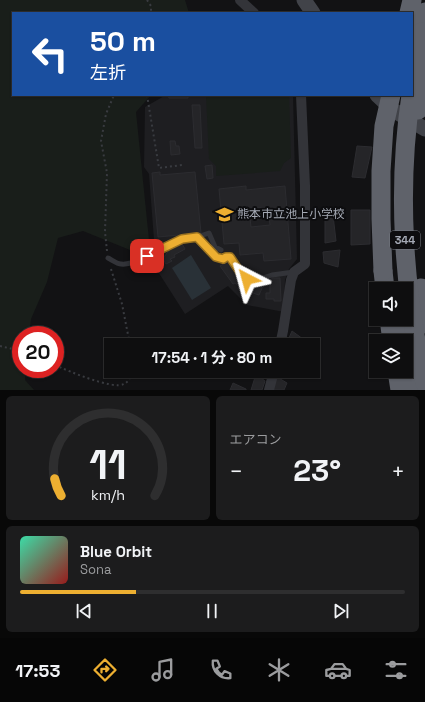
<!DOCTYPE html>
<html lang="ja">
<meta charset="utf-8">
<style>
:root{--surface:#0e0e0f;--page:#1c1c1d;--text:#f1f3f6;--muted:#9b9c9e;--line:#2e2e2f;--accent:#edaf31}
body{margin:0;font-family:"Space Grotesk","Noto Sans JP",sans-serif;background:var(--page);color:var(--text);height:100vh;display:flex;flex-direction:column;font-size:15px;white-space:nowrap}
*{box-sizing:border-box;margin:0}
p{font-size:13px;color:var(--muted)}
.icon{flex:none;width:22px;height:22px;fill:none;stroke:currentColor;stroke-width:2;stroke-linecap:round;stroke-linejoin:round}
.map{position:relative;height:390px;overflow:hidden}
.sheet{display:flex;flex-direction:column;gap:6px;padding:6px;background:#080808;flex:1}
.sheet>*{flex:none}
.hud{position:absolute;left:12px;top:12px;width:401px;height:84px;border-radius:0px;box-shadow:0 1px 3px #0004,0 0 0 1px var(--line);background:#1a4fa0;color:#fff;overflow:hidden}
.tools{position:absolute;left:369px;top:282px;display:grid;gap:8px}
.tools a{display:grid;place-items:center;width:44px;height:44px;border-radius:0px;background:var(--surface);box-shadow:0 1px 3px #0004,0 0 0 1px var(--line);font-size:20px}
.speed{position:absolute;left:12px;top:326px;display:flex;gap:8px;font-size:20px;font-weight:700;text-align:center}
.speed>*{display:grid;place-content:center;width:52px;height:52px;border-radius:50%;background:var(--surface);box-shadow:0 1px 3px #0004,0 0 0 1px var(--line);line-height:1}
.speed .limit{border:6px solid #d22;background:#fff;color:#111}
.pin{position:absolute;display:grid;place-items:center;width:34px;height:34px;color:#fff;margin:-17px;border-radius:8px;box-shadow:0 2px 6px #0006}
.me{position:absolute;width:44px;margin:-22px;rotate:321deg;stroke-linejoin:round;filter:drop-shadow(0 0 3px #0008)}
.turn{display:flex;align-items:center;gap:14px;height:84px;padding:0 12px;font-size:18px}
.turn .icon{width:52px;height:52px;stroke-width:2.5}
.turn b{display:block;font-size:28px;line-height:34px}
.big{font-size:30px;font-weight:700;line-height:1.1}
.sheet .card{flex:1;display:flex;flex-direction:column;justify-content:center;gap:6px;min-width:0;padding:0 14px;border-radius:6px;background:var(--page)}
.sheet .dial{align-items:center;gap:0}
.dial svg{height:104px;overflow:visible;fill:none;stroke:var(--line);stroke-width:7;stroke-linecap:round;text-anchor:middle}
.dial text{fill:var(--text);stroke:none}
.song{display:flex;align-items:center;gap:12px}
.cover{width:48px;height:48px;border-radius:6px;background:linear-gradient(135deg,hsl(160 70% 55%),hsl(0 70% 35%))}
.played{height:4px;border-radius:2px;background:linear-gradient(90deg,var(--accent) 30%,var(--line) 30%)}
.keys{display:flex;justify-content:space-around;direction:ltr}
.heat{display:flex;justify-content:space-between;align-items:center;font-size:22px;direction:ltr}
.sheet .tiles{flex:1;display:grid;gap:6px;grid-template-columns:1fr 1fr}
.card:last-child{grid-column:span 2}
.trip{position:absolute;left:104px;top:338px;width:216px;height:40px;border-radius:0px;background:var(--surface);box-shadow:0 1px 3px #0004,0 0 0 1px var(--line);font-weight:700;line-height:40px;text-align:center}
.menu{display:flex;height:64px;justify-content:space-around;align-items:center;background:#060606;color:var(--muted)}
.menu .icon{width:28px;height:28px}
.menu .on{color:var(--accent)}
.menu b{font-size:18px;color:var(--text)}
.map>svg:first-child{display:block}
</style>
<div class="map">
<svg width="425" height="390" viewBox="0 0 425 390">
<rect width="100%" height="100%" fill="#121214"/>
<path fill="#1e1e21" d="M166 95H293L297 259 289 269 285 280 284 312 247 305 228 286 185 314 150 259 155 253 149 174 144 167 145 107Z"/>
<path fill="#191e1a" d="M0 0H185L189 13H13V95H151L136 112 149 240 135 252 83 231 58 238 47 282 31 319 29 335H21V369H26L25 380 34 390H0Z
M206 95H289L291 158 284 163 280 171 216 176V166L209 159Z"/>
<path fill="#293137" d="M191 255 211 288 192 300 172 268Z"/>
<path fill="#252528" stroke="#2c2c30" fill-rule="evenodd" d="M168 95H188V98H169Z
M192 105H200L202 148H195Z
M170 141H175L176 146H179L180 154 171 155Z
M357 146 372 147 365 178 352 177Z
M212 165 213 178 207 179 205 166Z
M160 172V175L195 172 201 233 158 237 152 173Z
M246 186V190L285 186 291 259 264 261 263 253 240 255 239 243 224 244 219 189ZM268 207 270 225 251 227 249 209Z
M351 210H370V244L351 245Z
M333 215 336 241 325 243V220Z
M181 242 185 249 174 255 175 257 170 259 172 261 166 264 162 258 166 255V254L169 251 168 250Z
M340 250 338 267 324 263 323 252Z
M229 261 242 280 257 287 258 284 263 286 259 295 253 293 251 295 238 289 239 286 235 283 233 284 220 266Z
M272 278H280L281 301H274V299H266V293H270V284H268V280L272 279Z
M292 331 303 339 298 345H286Z
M256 374 265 381 262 390H251Z
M277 377 287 383 284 390H273Z
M233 383 246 389V390H230Z"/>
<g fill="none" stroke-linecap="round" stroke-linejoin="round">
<path stroke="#393b40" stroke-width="2" stroke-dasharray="2 3" stroke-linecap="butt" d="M147 0 151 6V13
M147 95 159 168 182 165
M107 251 105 232 107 173 101 141 106 114 114 95
M111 269 122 304 130 345
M0 346 21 351
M55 365C68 371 113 390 124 384 129 382 131 375 133 371"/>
<path stroke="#333439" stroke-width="5" d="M197 237 209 233 215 247 221 250
M108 258C112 260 117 264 121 264 138 266 165 245 181 240 186 238 192 238 197 237L216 257 223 259 226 257H230L242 275 247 279 254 281 272 275 294 272"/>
<path stroke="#333439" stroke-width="10" d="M240 0 254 13
M280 345 283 331 291 280 294 272 305 264V186L301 95
M269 390 274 371"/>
<path stroke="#414349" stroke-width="15" d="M304 0 313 13
M377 95 393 110 425 129"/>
<path stroke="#5f626a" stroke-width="19" d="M409 13 412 0
M418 48 425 12
M383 271 385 289
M421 288 425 324
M389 319 392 341
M403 319 415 390
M397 371 400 390"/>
<path stroke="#5f626a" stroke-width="19" d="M411 95C397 188 403 292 425 383
M418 110 421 32
M383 271 381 219V171L384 126 391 95"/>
</g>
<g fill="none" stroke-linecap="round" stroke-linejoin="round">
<defs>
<path id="route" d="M147 256 182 239 197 237 216 257 223 259 226 257H230L242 275 247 279"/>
</defs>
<use href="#route" stroke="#9a7220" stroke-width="10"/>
<use href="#route" stroke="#edaf31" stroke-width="7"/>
</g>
<defs>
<symbol id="school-bare" viewBox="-9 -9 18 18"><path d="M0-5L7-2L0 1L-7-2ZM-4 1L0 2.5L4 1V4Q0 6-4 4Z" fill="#edaf31" stroke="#0d0d0f" stroke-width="2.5" paint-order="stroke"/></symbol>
</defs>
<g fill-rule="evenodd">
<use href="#school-bare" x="212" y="202" width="25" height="25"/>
</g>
<g text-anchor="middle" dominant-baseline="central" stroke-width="4" stroke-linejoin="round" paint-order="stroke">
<rect fill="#0d0d0f" stroke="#777a82" stroke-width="1" x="390" y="231" width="30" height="18" rx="3"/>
<g font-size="11" font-weight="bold" fill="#a4a9b4">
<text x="405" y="240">344</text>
</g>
<g font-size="12" fill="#a4a9b4" stroke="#0d0d0f" text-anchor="start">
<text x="237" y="214">熊本市立池上小学校</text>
</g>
</g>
</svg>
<div class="tools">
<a><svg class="icon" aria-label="sound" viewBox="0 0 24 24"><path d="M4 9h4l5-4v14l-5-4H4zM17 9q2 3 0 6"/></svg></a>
<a><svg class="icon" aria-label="layers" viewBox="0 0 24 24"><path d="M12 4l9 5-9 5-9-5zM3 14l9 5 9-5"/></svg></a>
</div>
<div class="speed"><div class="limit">20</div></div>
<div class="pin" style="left:147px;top:256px;background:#d93025"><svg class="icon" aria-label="arrive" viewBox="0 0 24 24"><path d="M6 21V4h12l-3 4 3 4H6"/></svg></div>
<svg class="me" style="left:247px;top:279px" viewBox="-20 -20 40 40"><path d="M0-17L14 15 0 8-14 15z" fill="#edaf31" stroke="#fff" stroke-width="4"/></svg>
<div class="trip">17:54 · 1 分 · 80 m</div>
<div class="hud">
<div class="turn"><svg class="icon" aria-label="left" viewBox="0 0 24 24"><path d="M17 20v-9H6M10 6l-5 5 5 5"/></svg><div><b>50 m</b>左折</div></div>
</div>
</div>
<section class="sheet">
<div class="tiles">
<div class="card dial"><svg viewBox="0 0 100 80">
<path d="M14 69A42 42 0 1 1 86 69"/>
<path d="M14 69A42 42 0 0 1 9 56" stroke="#edaf31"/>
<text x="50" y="56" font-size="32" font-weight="700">11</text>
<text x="50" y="72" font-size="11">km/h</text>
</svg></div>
<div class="card"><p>エアコン</p>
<div class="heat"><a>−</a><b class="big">23°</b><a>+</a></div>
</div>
<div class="card">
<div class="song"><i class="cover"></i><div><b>Blue Orbit</b><p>Sona</p></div></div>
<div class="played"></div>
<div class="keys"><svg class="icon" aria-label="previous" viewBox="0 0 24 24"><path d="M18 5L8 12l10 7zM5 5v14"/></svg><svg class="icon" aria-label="pause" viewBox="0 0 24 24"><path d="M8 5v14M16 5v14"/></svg><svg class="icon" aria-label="next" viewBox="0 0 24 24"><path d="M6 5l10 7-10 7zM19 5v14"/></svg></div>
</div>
</div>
</section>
<nav class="menu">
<b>17:53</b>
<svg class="icon on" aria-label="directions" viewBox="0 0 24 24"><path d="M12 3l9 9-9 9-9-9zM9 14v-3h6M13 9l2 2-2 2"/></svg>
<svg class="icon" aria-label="music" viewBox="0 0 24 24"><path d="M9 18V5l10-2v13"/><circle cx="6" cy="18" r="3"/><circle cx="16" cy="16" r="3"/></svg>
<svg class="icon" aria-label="phone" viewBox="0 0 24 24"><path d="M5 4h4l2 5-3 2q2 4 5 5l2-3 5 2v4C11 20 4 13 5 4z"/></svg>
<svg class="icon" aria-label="climate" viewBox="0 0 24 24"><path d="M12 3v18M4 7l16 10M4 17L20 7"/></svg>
<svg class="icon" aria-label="car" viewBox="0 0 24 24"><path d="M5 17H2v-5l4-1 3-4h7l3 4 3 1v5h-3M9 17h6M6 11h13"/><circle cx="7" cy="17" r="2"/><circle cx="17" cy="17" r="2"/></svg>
<svg class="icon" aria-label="filters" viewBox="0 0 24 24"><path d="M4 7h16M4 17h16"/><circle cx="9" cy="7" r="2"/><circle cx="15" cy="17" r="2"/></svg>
</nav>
